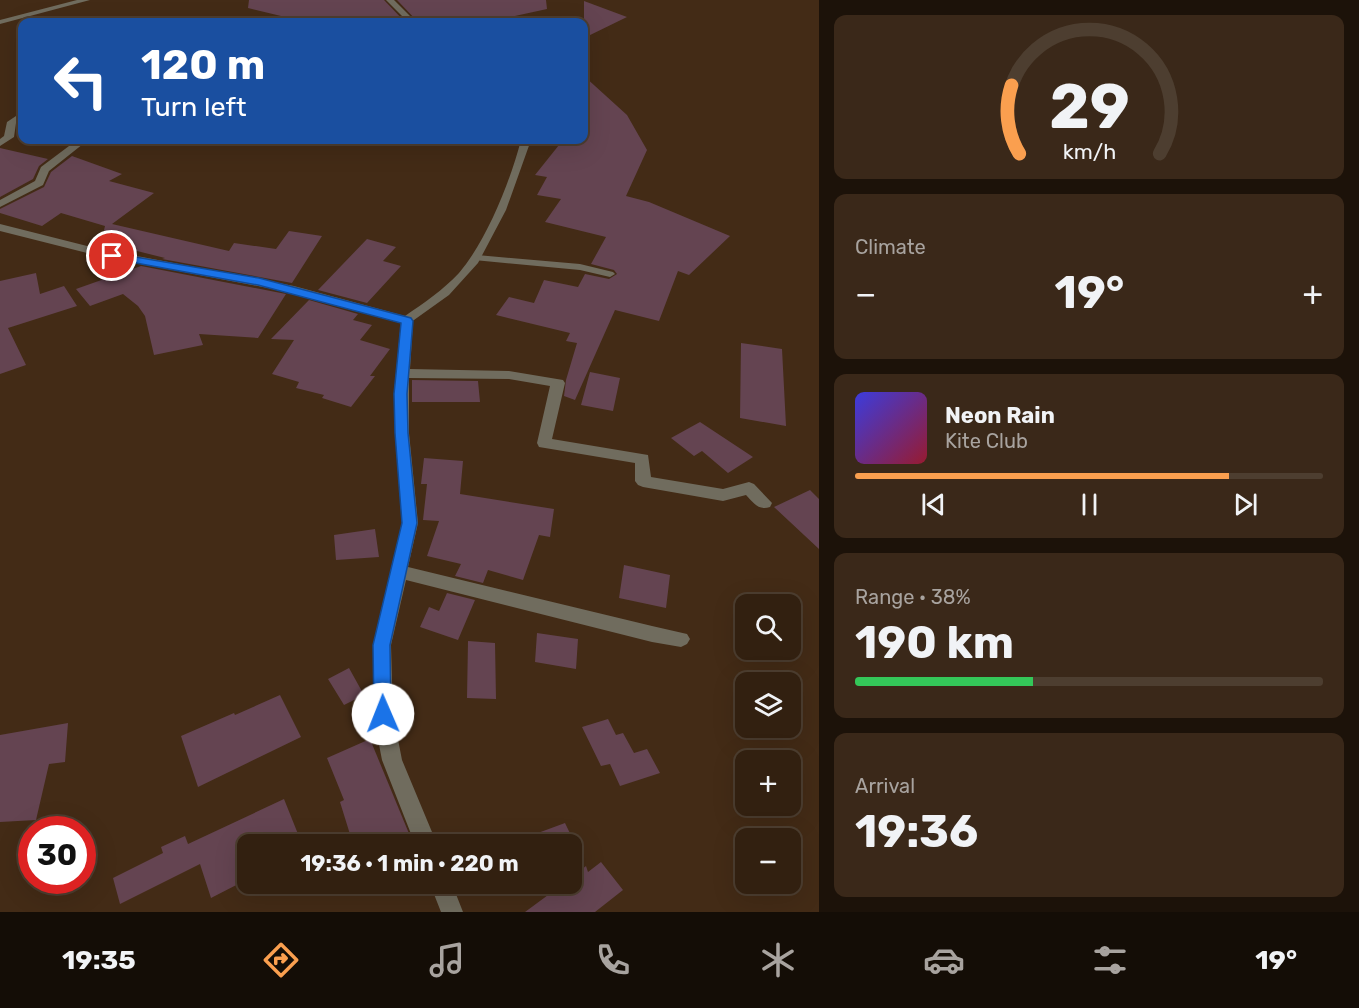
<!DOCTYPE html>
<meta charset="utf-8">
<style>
:root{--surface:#322010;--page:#3a2819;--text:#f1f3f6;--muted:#a8a39f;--line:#4d3e30;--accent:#fa9f4f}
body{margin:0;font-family:Rubik,sans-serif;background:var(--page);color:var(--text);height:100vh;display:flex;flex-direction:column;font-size:22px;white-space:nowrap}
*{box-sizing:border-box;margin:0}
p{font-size:20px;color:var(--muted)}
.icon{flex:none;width:33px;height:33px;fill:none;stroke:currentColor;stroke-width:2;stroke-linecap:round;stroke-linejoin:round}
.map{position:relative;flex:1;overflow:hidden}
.sheet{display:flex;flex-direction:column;gap:15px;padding:15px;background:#1c1209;width:540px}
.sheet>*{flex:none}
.guide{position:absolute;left:18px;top:18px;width:570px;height:126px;border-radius:12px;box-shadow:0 6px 24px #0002,0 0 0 2px var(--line);background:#1a4fa0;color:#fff;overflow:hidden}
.tools{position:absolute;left:735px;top:594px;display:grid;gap:12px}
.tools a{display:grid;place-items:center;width:66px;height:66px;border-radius:12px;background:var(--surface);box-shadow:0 6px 24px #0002,0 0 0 2px var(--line);font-size:30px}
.speed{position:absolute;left:18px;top:816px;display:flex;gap:12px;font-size:30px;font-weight:700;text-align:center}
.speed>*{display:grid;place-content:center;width:78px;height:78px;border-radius:50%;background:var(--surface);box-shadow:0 6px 24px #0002,0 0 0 2px var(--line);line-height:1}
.speed .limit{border:9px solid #d22;background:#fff;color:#111}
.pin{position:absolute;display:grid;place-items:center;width:51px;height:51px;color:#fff;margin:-26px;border:3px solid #fff;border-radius:50%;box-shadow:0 2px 6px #0007}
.me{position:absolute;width:66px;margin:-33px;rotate:359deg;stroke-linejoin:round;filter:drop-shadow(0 0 4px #0008)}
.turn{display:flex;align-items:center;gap:21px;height:126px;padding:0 24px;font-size:27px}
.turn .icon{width:78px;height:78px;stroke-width:2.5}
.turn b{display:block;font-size:42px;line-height:51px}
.big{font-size:45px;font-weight:700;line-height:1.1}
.sheet .tile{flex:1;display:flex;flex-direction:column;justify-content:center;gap:9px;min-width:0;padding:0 21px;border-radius:12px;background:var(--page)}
.sheet .dial{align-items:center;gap:0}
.dial svg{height:156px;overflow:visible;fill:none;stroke:var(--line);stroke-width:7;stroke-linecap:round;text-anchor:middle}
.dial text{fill:var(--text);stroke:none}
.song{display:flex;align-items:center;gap:18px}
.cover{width:72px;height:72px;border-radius:9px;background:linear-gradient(135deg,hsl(240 70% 55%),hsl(350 70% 35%))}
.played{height:6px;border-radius:3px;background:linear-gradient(90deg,var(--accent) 80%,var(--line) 80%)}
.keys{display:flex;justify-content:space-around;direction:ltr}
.heat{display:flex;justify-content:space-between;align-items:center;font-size:33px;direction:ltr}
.charge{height:9px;border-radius:4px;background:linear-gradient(90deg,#34c759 38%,var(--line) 0)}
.trip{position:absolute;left:237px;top:834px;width:345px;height:60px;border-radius:12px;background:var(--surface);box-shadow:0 6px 24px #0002,0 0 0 2px var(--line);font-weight:700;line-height:60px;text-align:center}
.dock{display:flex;height:96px;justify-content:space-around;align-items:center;background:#140d06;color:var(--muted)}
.dock .icon{width:42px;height:42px}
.dock .on{color:var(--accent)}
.dock b{font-size:27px;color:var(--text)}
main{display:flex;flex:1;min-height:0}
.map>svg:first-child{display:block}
</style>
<main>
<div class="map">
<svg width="819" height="912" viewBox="0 0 819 912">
<rect width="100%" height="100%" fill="#432b16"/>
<path fill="#644451" d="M249 0H384L405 22H306L248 8Z
M397 0H546L547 9 488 22H418Z
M584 1 627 17 584 38Z
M584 76 627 115 647 150 626 196 649 202 730 236 689 275 678 271 659 321 615 310 575 400 564 396 566 380 577 343 566 341 570 333 496 315 509 297 534 303 544 280 578 287 585 274 609 279 617 274 614 270 591 264 606 237 545 222 561 199 537 195 547 177 535 175 563 140H584Z
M0 148 48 159 39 166 33 179 0 197Z
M72 156 122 174 109 181 154 193 112 224 229 251 234 243 276 249 289 231 322 236 292 283 162 259 165 258 101 242 105 226 61 213 42 226 0 213V209L44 187 51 172Z
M367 239 396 247 383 261 401 266 367 303 318 290Z
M141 266 286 294 258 338 199 334 203 345 154 355 145 316 138 306 123 294 90 306 76 289Z
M36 273 40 294 64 286 77 306 8 328 26 365 0 374V281Z
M309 300 358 314 353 320 372 325 360 340 390 349 370 376H375L351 407 322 398 324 395 296 388 299 382 272 374 294 340 271 339Z
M741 343 782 349 786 426 740 418Z
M590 372 620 378 613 411 581 405Z
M412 380 478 381 480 402H412Z
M700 422 753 457 728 473 702 451 694 456 671 438Z
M424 458 463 461 460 494 554 509 550 537 539 535 523 580 488 570 483 583 455 576 461 564 427 556 439 521 423 520 427 484H421Z
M810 490 819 499V549L774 507Z
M375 529 379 557 336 560 334 535Z
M624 565 670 575 666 608 619 598Z
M447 593 475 600 458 640 420 627 429 607 439 611Z
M537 633 578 639 576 669 535 662Z
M468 641 495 643 496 699 467 698Z
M349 668 364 695 344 705 328 679Z
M280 695 301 737 198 787 181 736 234 713 235 715Z
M608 719 616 735 623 733 634 753 647 749 660 773 620 786 610 764 601 766 582 727Z
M68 723 65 762 49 764 36 820 0 822V735Z
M370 739 410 836 387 844H353L340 802 344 800 327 758Z
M284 799 302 844H248V879L211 898 200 864 120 904 113 878 163 853 161 847 185 836 188 844Z
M565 823 579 852 572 856V844H508Z
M601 862 623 890 595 912H525L563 884H572V877L586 866 588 872Z"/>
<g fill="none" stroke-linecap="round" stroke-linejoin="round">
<path fill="#706c5e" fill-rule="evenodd" d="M477 255 580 264 613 272 615 274 610 277 580 270 474 260V256Z"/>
<path fill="#706c5e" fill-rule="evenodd" d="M77 0H90L0 24V20Z
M22 112V119L16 123 14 137 0 146V139L4 136 7 122Z
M77 140H88L49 171 43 185 0 207V200L35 181 41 167Z
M407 317 413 321 410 369 509 371 563 380 565 383 552 439 648 455 651 477 723 489 749 482 754 484 772 503 770 507C758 511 753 502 746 495L723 501 643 487 638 485 635 481V463L539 447 537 443 550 386 509 379 409 378V433L418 523 408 567 652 626 687 634 690 639 687 644 681 647 652 642 406 580 391 645 393 714 402 760 437 844H415L382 760 373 714V645L402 523 394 394 401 321Z
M430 884H452L463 912H441Z"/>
<path fill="#706c5e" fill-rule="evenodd" d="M386 0H394L416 22H408Z
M521 140H531L506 210 478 263 449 295 407 325 294 293 95 255 0 231V224L95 248 294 286 405 316C424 303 443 290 459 273 487 240 510 182 521 140Z"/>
</g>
<path fill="#1a73e8" stroke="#114b97" stroke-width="1.5" d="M112 253 259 278 411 318 413 321 407 394 408 433 417 523 390 645 391 714 389 719 383 722 376 719 374 714 373 645 402 523 395 433 394 394 401 323 258 285 108 258 107 256Z"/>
</svg>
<div class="tools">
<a><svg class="icon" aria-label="search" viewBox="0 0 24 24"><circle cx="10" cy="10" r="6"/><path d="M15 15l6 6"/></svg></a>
<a><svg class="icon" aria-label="layers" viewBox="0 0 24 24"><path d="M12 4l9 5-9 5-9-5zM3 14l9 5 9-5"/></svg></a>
<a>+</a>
<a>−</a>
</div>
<div class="speed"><div class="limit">30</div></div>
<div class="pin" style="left:112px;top:256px;background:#d93025"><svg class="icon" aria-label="arrive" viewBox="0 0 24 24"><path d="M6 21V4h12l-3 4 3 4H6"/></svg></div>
<svg class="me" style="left:383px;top:714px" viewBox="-20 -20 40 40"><circle r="19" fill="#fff"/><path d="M0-13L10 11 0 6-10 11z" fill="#1a73e8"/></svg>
<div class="trip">19:36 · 1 min · 220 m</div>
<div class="guide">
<div class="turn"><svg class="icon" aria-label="left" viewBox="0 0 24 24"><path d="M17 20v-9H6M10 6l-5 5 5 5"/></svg><div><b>120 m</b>Turn left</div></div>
</div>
</div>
<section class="sheet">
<div class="tile dial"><svg viewBox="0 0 100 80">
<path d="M14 69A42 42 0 1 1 86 69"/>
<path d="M14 69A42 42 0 0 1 10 34" stroke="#fa9f4f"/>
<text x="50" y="56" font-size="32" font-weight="700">29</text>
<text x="50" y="72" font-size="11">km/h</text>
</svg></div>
<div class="tile"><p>Climate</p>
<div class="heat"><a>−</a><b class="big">19°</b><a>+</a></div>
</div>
<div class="tile">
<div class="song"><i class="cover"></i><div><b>Neon Rain</b><p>Kite Club</p></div></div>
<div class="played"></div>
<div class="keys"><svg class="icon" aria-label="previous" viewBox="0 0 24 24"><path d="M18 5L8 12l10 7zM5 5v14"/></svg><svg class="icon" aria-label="pause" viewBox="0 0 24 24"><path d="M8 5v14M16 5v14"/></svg><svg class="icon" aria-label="next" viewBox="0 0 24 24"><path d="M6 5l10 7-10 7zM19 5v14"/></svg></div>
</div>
<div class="tile"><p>Range · 38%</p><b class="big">190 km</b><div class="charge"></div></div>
<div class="tile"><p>Arrival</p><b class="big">19:36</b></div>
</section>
</main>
<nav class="dock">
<b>19:35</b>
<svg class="icon on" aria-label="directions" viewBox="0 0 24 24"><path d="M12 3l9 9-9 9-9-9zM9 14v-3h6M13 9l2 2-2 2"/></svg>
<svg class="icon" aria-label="music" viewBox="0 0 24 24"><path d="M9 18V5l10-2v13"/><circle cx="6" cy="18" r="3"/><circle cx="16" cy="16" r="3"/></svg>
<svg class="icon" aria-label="phone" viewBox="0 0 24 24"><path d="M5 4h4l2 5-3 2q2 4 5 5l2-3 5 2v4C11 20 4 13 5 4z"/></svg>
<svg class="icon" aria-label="climate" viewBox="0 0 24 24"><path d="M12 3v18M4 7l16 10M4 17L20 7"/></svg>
<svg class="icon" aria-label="car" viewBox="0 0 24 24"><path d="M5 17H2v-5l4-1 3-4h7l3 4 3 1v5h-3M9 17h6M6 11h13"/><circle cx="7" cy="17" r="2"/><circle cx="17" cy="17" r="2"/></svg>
<svg class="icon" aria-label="filters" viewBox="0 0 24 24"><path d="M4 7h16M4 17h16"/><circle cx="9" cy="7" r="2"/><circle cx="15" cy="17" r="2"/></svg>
<b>19°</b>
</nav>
